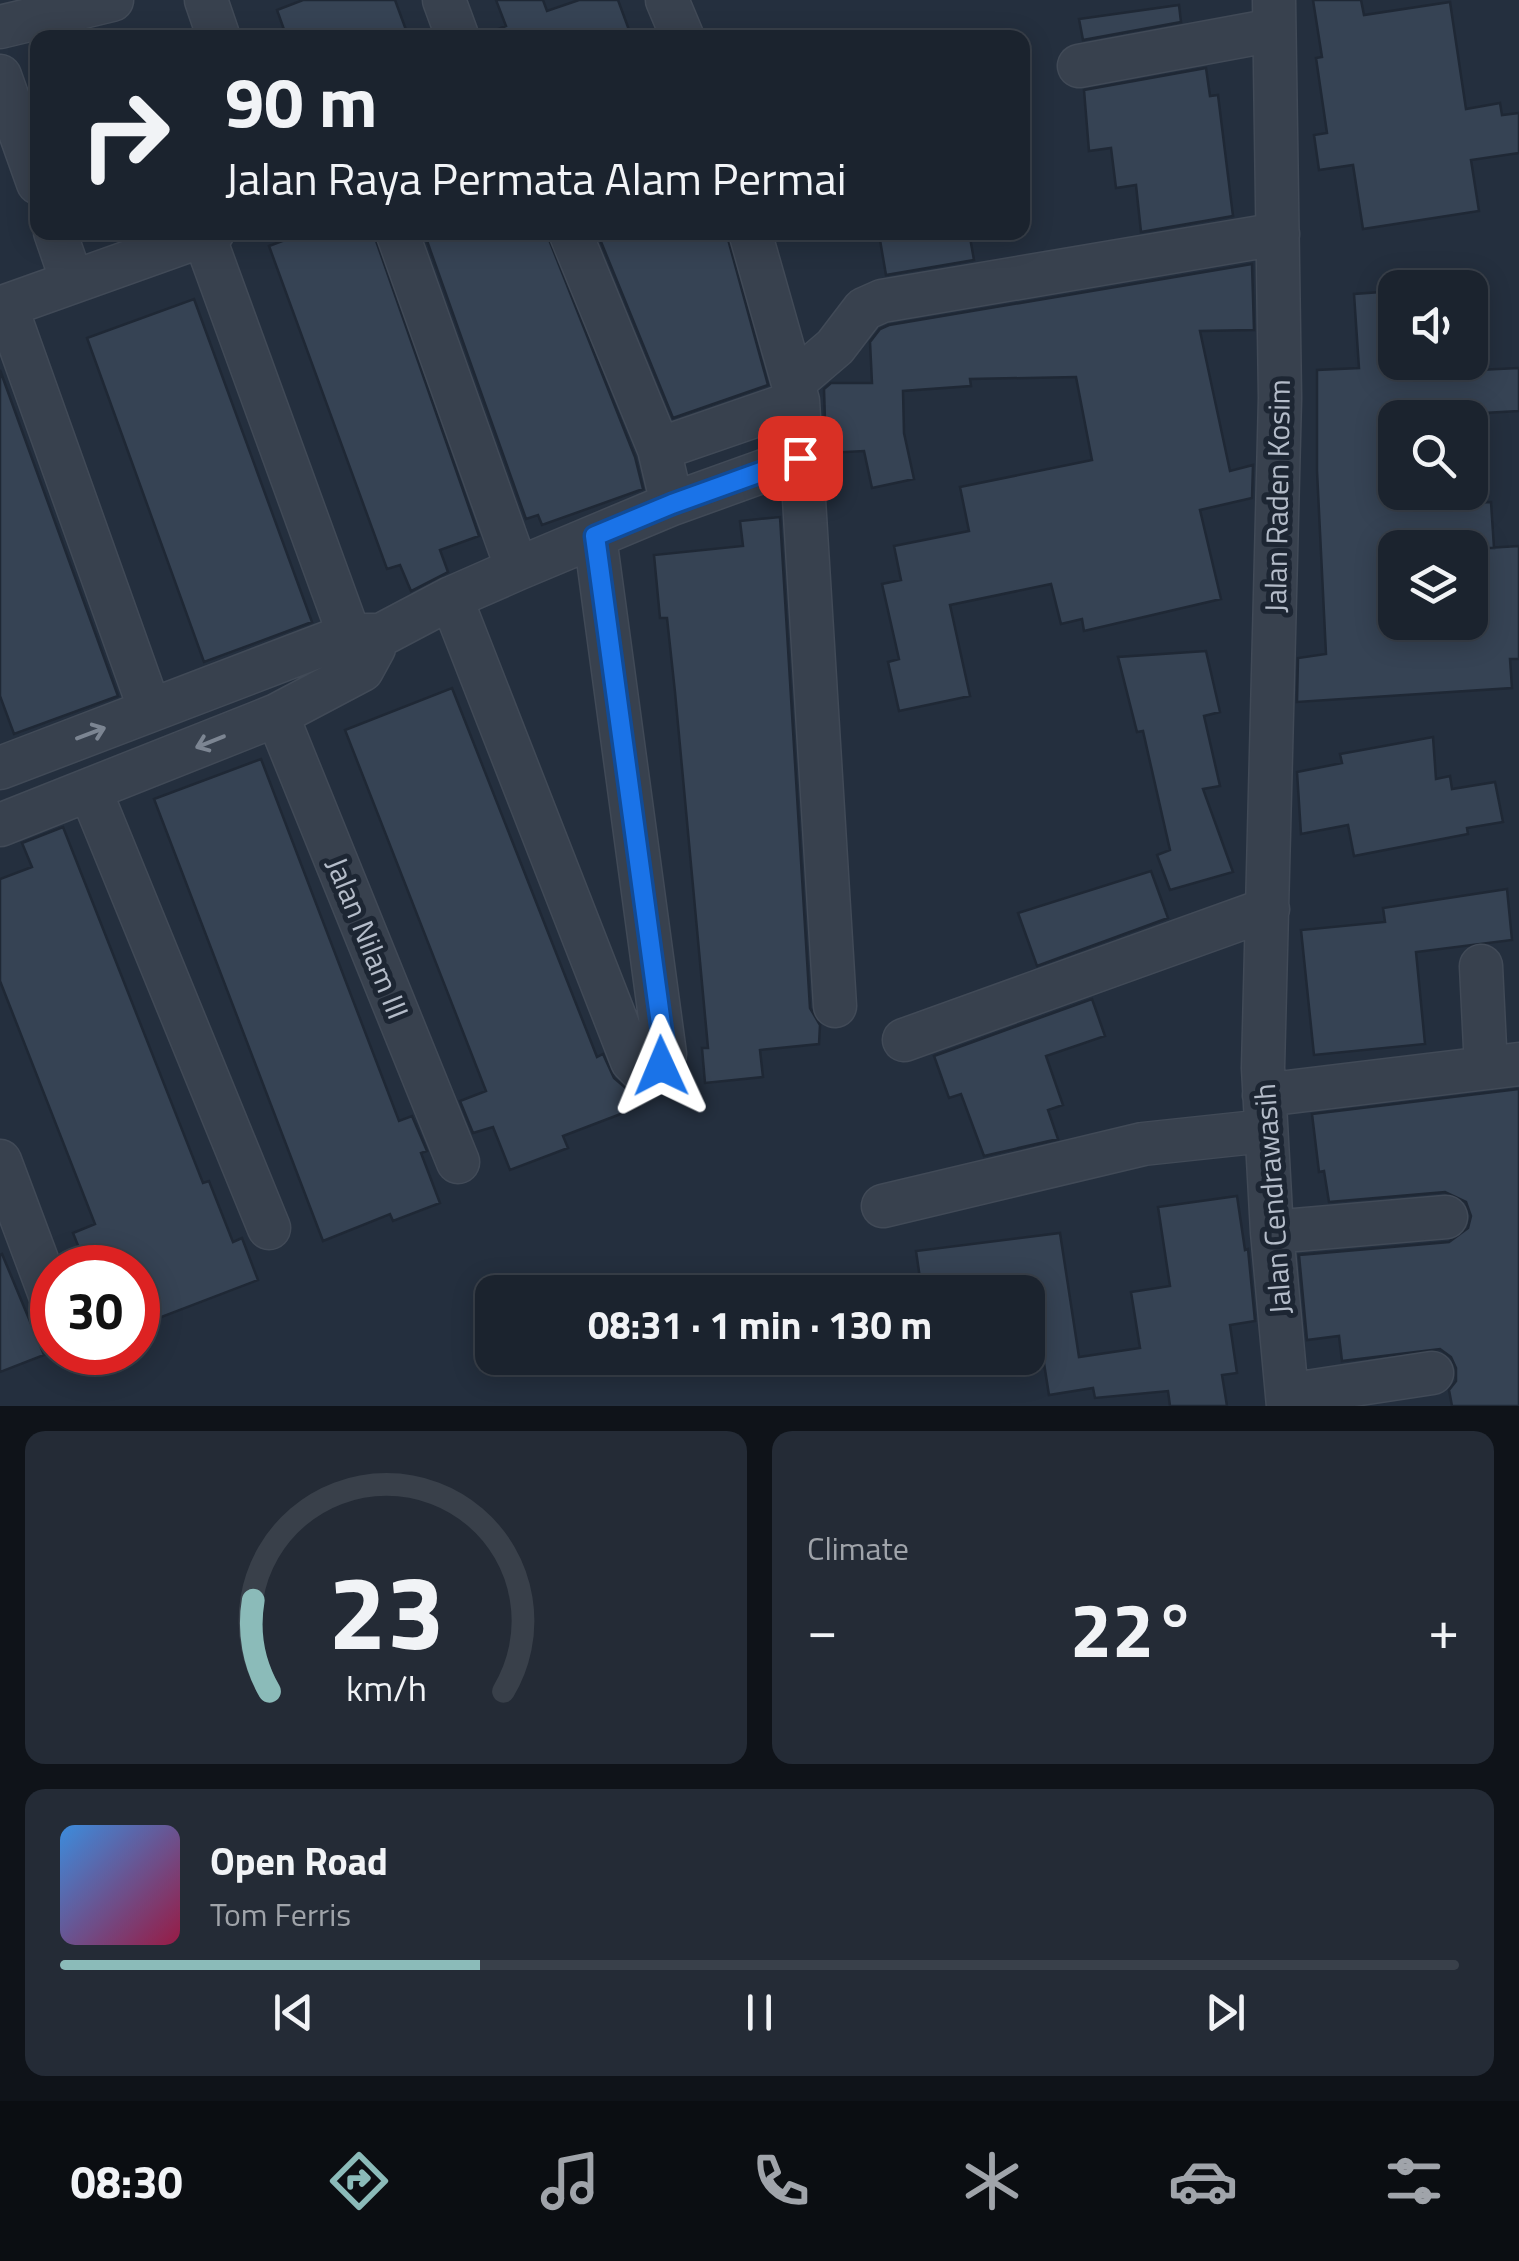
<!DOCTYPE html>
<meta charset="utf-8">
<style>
:root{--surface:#1b232e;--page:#242b36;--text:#f1f3f6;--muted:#a0a4aa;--line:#39404a;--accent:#8bbbb9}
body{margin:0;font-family:"Titillium Web",sans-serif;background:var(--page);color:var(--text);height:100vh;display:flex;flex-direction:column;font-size:38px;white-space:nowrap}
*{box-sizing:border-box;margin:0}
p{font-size:32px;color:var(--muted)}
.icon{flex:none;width:55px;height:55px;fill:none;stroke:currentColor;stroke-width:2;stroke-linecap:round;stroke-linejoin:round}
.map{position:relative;height:1406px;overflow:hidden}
.drawer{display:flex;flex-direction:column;gap:25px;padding:25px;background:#0f1319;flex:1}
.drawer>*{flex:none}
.guide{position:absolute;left:30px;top:30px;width:1000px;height:210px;border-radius:20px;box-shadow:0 5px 25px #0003,0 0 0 2px var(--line);background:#1b232e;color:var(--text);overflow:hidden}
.tools{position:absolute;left:1378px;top:270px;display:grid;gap:20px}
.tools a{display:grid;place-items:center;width:110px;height:110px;border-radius:20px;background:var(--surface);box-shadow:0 5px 25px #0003,0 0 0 2px var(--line);font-size:50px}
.speed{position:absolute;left:30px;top:1245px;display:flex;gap:20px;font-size:50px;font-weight:700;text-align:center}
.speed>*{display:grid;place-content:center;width:130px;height:130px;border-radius:50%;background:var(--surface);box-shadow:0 5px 25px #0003,0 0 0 2px var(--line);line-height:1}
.speed .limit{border:15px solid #d22;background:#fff;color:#111}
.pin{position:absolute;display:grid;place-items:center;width:85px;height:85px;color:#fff;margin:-42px;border-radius:20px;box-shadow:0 5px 15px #0006}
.me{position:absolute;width:110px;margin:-55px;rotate:359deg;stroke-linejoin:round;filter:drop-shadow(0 0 8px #0008)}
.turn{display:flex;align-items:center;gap:35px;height:210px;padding:0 30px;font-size:45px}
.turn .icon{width:130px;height:130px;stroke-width:2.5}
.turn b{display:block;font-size:70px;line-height:85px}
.big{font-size:75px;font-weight:700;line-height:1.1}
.drawer .tile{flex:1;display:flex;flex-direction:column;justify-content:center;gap:15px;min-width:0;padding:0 35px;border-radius:20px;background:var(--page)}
.drawer .dial{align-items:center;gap:0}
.dial svg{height:260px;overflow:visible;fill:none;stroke:var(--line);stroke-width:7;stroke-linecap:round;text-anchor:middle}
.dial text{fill:var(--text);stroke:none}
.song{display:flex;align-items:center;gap:30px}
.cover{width:120px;height:120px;border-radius:15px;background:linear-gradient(135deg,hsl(210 70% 55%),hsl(340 70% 35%))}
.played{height:10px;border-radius:5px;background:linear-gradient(90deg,var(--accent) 30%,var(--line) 30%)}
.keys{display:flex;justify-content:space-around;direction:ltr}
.heat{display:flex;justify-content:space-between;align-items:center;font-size:55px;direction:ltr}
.drawer .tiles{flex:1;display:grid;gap:25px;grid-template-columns:1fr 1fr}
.tile:last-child{grid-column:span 2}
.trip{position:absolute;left:475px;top:1275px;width:570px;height:100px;border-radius:20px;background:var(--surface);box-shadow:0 5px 25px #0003,0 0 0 2px var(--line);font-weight:700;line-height:100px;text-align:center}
.menu{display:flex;height:160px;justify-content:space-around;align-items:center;background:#0b0e12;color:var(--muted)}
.menu .icon{width:70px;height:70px}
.menu .on{color:var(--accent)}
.menu b{font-size:45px;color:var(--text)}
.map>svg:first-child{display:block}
</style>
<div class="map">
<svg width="1519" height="1406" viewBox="0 0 1519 1406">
<rect width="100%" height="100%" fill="#242f3e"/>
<path fill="#364354" stroke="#1f2835" stroke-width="2.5" d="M303 0H395L409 38H287L277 10Z
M496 0H543L547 11 579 0H618L632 38H487L486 34 506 26Z
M1313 0H1361L1364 15 1450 2 1466 109 1500 103 1502 115 1519 113V153L1471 160 1479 211 1363 229 1353 165 1319 170 1314 135 1327 133 1316 58 1322 57Z
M1179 5 1181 22 1083 40 1079 19Z
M1206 68 1210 96 1218 95 1233 216 1141 232 1136 185 1116 188 1111 148 1089 151 1084 90Z
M306 232H373L479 536 440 550 448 572 411 591 400 565 387 569 269 246Z
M442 232H546L635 457 643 489 542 525 538 515 526 519 426 238Z
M597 232H726L768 385 673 418Z
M923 232H969L974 260 886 275 880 240Z
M1252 264 1254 330 1200 331 1230 471 1253 465 1252 498 1200 510 1221 599 1084 631 1082 619 1061 624 1051 584 950 605 970 696 899 711 888 662 899 659 882 584 901 580 894 546 969 531 960 487 1092 460 1076 377 970 379 971 386 903 391 904 433 914 479 872 488 864 451 826 453 824 389 831 383H872L870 342 880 329 889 325Z
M1395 291V374L1519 368V411L1395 418 1398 506 1491 502 1494 548H1395V622H1470V549L1519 546V659H1510L1512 688 1297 702 1298 658 1326 654 1317 471V370L1359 368 1354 294Z
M194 299 312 622 204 662 87 338Z
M0 370 118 696 14 734 0 696Z
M780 517 810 1008 820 1025 819 1044 760 1050 763 1077 705 1083 702 1048H708L675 692 667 618H660L654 555 743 546 740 521Z
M1206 651 1220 712 1204 716 1220 786 1203 789 1233 872 1170 890 1157 855 1170 850 1143 731 1137 732 1118 657Z
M452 688 597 1057 603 1054 614 1078 634 1095 639 1107 563 1136 568 1148 510 1170 493 1127 473 1133 460 1101 486 1091 345 730Z
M1433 737 1436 779 1450 776 1452 789 1495 782 1503 822 1467 828 1468 834 1354 856 1348 825 1301 834 1297 772 1342 763 1340 754Z
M261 759 399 1121 412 1116 427 1151 421 1153 440 1203 393 1221 390 1214 323 1241 154 799Z
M63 827 203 1183 209 1181 233 1242 242 1238 258 1280 138 1326V1268H87L73 1233 95 1224 0 981V879L32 867 22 843Z
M1151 871 1168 918 1037 966 1018 913Z
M1507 889 1512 940 1416 952 1425 1044 1314 1055 1301 930 1385 922 1383 908Z
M1092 999 1105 1036 1046 1056 1063 1105 1048 1110 1058 1139 984 1156 961 1094 949 1098 934 1056Z
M1519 1089V1406H1452L1449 1390 1456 1381V1368L1451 1357 1440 1349 1342 1361 1339 1336 1307 1340 1299 1255 1449 1242 1468 1228 1471 1216 1466 1202 1445 1192 1329 1202 1324 1171 1319 1172 1312 1114Z
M1237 1196 1245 1250 1248 1249 1255 1321 1230 1325 1237 1373 1222 1375 1227 1406H1170L1168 1391 1095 1398 1093 1388 1049 1395 1037 1319 1028 1321V1292H922L916 1251 1060 1233 1079 1357 1140 1348 1131 1292 1170 1286 1158 1207Z
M2 1254 44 1355 0 1372V1255Z"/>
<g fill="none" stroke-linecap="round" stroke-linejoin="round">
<defs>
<path id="street" d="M206 0 219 38
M444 0 458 38
M667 0 683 38
M1274 0 1280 398 1263 1068 1272 1232 1288 1406
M0 27 112 0
M1079 66 1274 30
M0 76 38 183
M55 232 72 281
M397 232 517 569
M570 232 659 449 672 504
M750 232 798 401 835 1006
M204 236 362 670
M6 306 150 710
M0 308 213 232
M794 382 835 347 864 309 882 301 1278 234
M659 449 798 401
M451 598 632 1061 642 1071 657 1069 665 1054 595 537
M277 715 458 1162
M0 768 348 635H381L451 598 517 569 672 504 800 458
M90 790 269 1228
M0 825 277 715 362 670 374 648
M1481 966 1486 1068
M904 1040 1268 909
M1264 1095 1519 1064
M0 1161 52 1300
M883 1206 1143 1144 1265 1131
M1272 1232 1446 1217
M1287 1395 1432 1373"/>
</defs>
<use href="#street" stroke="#414a57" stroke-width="45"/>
<use href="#street" stroke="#38414e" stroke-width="42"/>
</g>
<defs><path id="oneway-shaft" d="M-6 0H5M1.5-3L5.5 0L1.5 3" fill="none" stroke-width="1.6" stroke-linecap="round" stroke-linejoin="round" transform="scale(2.5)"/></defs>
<g stroke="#7c8592">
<use href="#oneway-shaft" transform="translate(91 733) rotate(-21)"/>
<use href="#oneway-shaft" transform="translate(210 742) rotate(158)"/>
</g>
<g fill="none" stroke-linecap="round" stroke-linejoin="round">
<defs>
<path id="route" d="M661 1066 665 1054 595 536 672 504 800 458"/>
</defs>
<use href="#route" stroke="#114b97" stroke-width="25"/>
<use href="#route" stroke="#1a73e8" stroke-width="18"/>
</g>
<g text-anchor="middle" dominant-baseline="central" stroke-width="10" stroke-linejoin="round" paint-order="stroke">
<g font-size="30" fill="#b4bcc9" stroke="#1d2633">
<text transform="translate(1277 496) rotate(-89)">Jalan Raden Kosim</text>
<text transform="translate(368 938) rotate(68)">Jalan Nilam III</text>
<text transform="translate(1272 1199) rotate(-94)">Jalan Cendrawasih</text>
</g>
</g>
</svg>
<div class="tools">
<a><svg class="icon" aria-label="sound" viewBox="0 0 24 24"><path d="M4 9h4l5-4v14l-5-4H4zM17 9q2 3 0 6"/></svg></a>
<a><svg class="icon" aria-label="search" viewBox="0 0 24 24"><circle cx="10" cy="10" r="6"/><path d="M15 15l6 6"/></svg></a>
<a><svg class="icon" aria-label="layers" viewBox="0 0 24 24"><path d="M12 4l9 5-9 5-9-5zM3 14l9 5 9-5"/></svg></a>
</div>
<div class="speed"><div class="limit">30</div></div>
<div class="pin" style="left:800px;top:458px;background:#d93025"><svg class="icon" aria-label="arrive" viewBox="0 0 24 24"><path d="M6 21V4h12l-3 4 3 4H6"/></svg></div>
<svg class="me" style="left:661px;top:1066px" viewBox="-20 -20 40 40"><path d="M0-17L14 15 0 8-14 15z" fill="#1a73e8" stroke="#fff" stroke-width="4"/></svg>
<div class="trip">08:31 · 1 min · 130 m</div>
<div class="guide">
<div class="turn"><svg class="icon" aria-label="right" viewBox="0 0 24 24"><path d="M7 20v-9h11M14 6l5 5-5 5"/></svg><div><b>90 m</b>Jalan Raya Permata Alam Permai</div></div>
</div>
</div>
<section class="drawer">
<div class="tiles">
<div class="tile dial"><svg viewBox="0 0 100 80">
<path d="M14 69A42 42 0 1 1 86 69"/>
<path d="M14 69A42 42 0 0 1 9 41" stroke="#8bbbb9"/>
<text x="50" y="56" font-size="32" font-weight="700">23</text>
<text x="50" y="72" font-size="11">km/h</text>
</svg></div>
<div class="tile"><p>Climate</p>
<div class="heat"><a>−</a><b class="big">22°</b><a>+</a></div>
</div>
<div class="tile">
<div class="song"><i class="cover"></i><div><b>Open Road</b><p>Tom Ferris</p></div></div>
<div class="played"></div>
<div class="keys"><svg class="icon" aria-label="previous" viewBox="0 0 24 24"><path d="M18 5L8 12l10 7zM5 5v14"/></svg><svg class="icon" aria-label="pause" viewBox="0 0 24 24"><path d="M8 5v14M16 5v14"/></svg><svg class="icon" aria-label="next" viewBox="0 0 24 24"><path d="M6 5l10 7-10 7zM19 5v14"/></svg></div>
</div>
</div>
</section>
<nav class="menu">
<b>08:30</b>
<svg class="icon on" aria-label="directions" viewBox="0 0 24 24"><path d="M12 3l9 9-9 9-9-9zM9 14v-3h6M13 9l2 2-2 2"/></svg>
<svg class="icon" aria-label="music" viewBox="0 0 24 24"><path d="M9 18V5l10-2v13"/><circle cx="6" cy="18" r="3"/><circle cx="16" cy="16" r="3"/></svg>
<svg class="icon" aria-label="phone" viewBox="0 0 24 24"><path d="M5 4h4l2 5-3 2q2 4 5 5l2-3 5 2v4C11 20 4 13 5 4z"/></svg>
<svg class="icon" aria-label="climate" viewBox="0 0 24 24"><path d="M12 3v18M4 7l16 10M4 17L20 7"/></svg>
<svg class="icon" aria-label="car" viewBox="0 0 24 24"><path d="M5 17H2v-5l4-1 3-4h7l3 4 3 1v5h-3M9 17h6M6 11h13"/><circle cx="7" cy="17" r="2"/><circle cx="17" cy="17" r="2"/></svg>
<svg class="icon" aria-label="filters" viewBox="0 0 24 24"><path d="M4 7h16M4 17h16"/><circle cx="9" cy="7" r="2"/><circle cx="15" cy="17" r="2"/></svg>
</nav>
